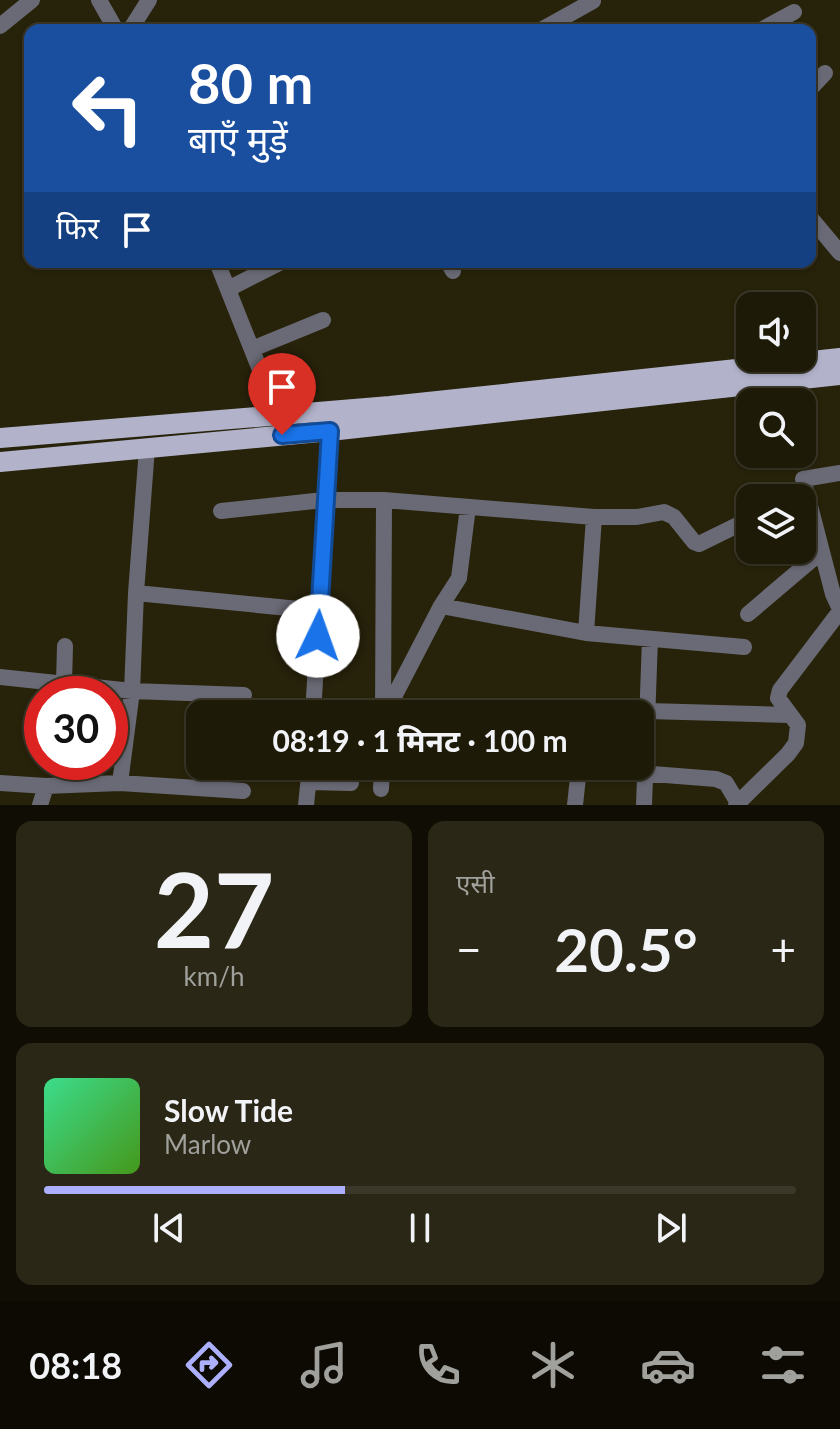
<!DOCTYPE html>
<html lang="hi">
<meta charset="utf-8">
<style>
:root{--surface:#1d1a08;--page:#2a2716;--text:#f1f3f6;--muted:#a0a19c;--line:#3b3829;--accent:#acaffb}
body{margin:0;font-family:Lato,"Noto Sans Devanagari",sans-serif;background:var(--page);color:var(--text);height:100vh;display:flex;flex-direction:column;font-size:30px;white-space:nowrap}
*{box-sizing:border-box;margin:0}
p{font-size:26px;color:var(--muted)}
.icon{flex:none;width:44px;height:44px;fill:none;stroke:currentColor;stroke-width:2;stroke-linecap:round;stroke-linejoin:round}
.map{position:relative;height:805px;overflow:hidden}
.details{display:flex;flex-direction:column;gap:16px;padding:16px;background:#100e04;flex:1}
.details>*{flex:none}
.guide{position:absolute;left:24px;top:24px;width:792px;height:244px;border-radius:16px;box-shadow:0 2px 6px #0004,0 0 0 2px var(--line);background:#1a4fa0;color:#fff;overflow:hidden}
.fabs{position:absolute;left:736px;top:292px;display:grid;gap:16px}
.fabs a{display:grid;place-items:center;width:80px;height:80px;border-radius:16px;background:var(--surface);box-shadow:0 2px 6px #0004,0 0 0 2px var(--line);font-size:40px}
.speed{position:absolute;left:24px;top:676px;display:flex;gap:16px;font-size:40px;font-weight:700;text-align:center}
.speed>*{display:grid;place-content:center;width:104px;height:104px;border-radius:50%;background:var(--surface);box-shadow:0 2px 6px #0004,0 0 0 2px var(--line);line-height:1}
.speed .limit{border:12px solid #d22;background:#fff;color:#111}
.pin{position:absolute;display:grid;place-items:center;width:68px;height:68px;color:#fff;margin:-82px -34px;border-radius:50% 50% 50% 0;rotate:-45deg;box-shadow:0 0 8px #0007}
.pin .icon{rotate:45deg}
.me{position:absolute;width:88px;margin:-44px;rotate:3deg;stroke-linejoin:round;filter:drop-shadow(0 0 6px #0008)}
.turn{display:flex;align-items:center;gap:28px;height:168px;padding:0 32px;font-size:36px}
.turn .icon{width:104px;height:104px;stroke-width:2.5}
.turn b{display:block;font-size:56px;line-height:68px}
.then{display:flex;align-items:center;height:76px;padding:0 32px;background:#0003;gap:16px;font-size:30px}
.big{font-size:60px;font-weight:700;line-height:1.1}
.details .card{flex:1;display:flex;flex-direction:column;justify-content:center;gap:12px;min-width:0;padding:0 28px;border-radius:16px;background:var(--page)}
.details .dial{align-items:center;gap:0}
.dial b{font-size:104px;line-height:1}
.song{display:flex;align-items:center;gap:24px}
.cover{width:96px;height:96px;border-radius:12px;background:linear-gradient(135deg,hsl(150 70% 55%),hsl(100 70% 35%))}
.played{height:8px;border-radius:4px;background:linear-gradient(90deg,var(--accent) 40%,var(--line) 40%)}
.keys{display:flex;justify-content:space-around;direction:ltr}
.heat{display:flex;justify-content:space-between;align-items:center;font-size:44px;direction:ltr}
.details .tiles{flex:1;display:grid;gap:16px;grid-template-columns:1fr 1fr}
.card:last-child{grid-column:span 2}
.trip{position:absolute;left:186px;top:700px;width:468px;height:80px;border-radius:16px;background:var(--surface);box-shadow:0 2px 6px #0004,0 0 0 2px var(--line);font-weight:700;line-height:80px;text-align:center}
.menu{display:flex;height:128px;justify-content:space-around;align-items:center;background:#0c0a03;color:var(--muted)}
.menu .icon{width:56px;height:56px}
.menu .on{color:var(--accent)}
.menu b{font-size:36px;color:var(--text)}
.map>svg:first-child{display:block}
</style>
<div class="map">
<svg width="840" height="805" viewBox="0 0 840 805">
<rect width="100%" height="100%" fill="#27220a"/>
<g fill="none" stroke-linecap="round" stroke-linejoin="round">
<path stroke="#696a75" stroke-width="16" d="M99 0 116 30
M0 26 32 0
M130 30 149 0
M541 30 593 1
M761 30 794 12
M810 89 825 73
M810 217 840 253
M217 262 278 415
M448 262 453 271
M228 289 281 262
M252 349 323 320
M840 473 803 479 833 594 840 609
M221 511 324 500H384L594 517H637L664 512 674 517 694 542 699 544 750 519
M136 593 319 611
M441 606 586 633 744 647
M748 614 821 552
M586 633 594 517
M0 677 132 691 244 695
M64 683 65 646
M648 711 789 715
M313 714 330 431
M383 714 384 500
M385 714 441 606 459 578 468 507
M551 766 716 779 726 783 738 803
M309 782 351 783
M0 783 46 786
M120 783 132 691 136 593 147 448
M381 789 382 766
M40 805 46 786 120 783 243 791
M306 805 310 766
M575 805 579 768
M644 805 650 639
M736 805 788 754 796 743 798 725 778 698 780 690 840 611"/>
<path stroke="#b2b3cb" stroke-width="20" d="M0 438 390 406 840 358
M0 462 330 431 840 375"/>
</g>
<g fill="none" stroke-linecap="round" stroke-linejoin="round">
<defs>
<path id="route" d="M282 435 330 431 318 636"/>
</defs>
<use href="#route" stroke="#114b97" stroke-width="20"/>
<use href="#route" stroke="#1a73e8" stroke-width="14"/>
</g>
</svg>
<div class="fabs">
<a><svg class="icon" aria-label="sound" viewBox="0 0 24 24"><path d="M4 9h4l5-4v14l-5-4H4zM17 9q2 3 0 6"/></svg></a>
<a><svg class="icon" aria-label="search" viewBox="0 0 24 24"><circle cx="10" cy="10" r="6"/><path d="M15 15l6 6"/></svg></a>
<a><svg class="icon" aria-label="layers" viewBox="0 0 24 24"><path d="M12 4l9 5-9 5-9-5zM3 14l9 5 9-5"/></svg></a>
</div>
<div class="speed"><div class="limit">30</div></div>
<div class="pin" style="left:282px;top:435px;background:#d93025"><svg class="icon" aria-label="arrive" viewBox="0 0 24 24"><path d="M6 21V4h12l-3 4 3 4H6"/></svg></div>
<svg class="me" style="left:318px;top:636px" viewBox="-20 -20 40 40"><circle r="19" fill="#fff"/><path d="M0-13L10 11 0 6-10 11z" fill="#1a73e8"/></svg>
<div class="trip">08:19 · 1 मिनट · 100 m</div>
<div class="guide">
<div class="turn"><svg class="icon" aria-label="left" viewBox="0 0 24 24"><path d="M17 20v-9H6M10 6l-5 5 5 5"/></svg><div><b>80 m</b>बाएँ मुड़ें</div></div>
<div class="then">फिर<svg class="icon" aria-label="arrive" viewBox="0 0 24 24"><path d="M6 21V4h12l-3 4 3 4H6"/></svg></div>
</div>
</div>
<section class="details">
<div class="tiles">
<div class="card dial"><b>27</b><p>km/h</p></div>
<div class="card"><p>एसी</p>
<div class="heat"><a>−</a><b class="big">20.5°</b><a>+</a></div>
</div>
<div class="card">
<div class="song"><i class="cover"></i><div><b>Slow Tide</b><p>Marlow</p></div></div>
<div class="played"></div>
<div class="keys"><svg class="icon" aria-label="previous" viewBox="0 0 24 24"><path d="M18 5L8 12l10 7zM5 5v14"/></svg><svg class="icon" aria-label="pause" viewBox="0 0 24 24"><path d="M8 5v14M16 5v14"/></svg><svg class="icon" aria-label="next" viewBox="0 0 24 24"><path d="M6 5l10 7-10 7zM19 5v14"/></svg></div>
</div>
</div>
</section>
<nav class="menu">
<b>08:18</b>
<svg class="icon on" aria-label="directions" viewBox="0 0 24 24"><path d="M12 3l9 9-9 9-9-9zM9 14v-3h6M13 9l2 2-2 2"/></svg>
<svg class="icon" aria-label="music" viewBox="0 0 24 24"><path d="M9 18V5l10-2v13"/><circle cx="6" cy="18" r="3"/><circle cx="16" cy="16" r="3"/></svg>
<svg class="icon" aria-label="phone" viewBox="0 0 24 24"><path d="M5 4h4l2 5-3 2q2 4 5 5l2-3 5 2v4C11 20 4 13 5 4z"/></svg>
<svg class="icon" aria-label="climate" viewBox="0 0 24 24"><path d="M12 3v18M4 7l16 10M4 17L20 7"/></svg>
<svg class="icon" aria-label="car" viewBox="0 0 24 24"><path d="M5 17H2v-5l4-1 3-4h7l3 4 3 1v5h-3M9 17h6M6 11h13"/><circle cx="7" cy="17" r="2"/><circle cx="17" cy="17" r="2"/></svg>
<svg class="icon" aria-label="filters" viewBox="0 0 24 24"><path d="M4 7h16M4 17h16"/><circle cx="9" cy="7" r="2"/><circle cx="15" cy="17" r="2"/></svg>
</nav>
